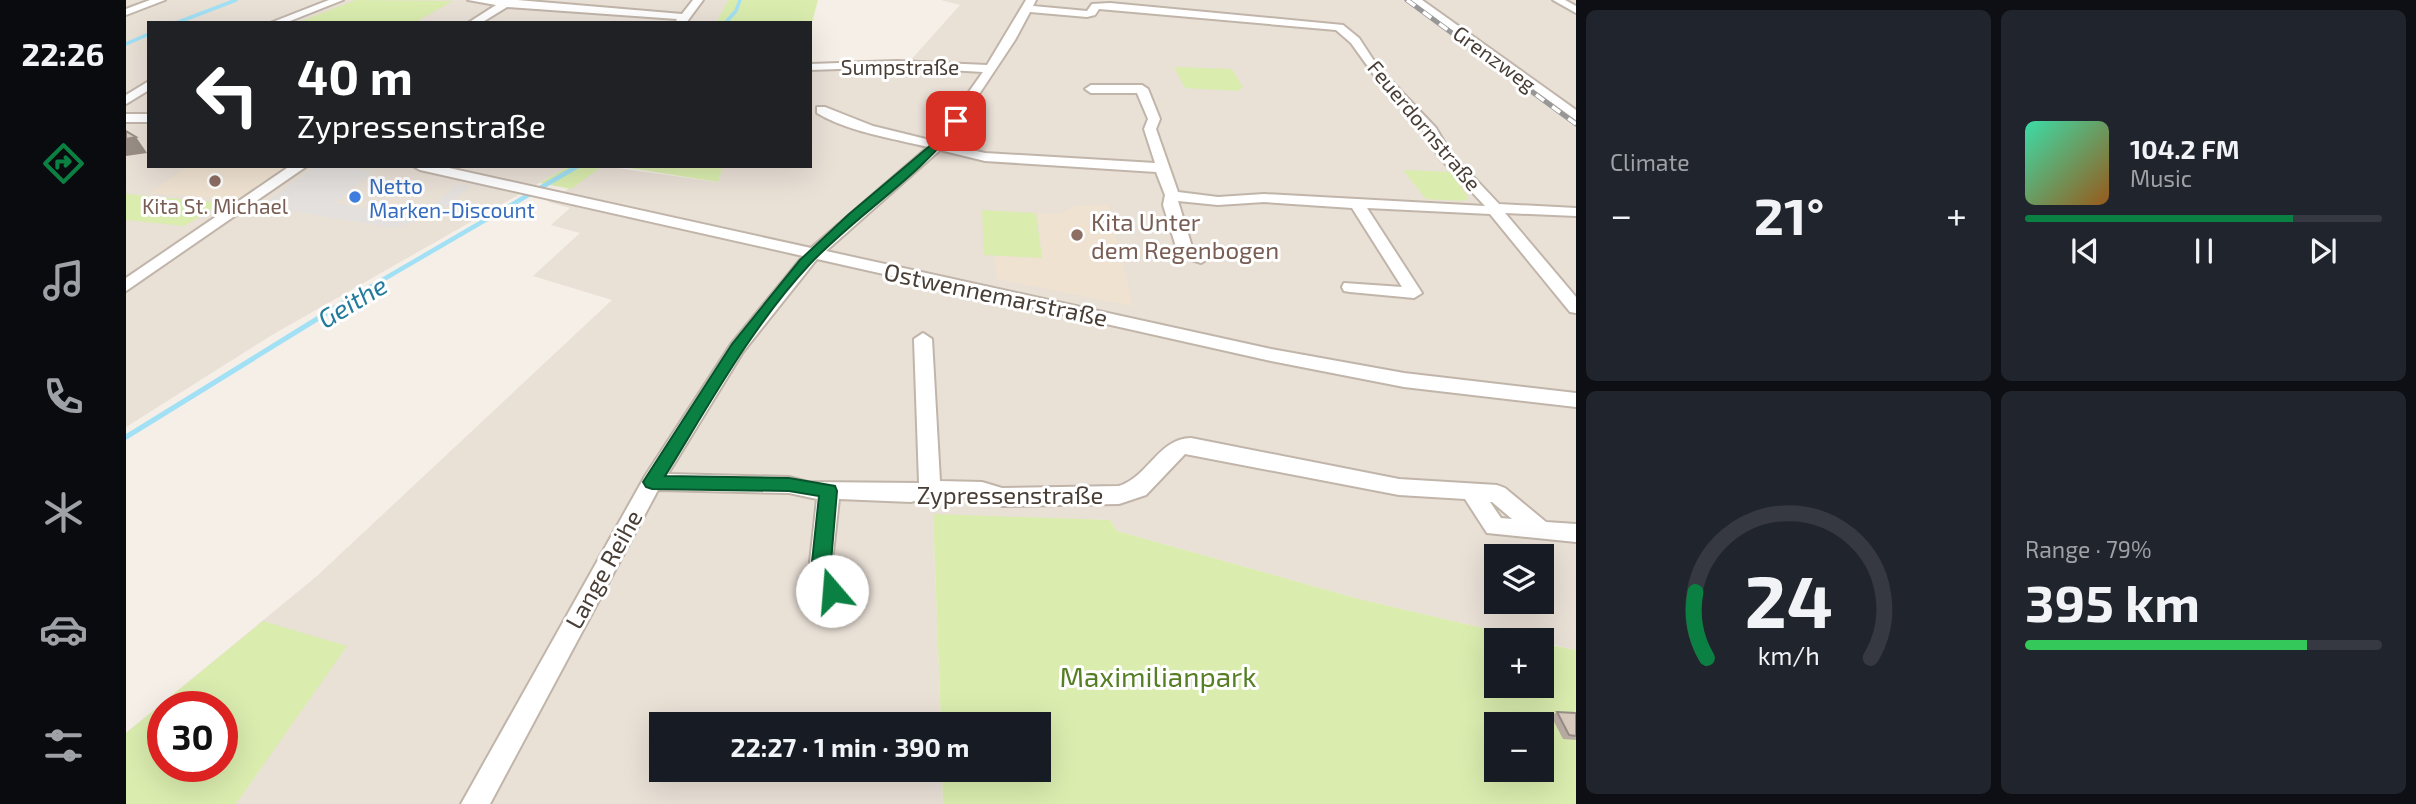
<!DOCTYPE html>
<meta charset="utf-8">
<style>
:root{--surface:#171b24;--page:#20242c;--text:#f1f3f6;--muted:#9ea1a6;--line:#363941;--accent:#0b8043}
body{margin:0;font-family:"Exo 2",sans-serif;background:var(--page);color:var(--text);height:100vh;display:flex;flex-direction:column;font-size:26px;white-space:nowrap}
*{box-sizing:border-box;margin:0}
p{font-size:23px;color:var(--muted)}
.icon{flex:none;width:38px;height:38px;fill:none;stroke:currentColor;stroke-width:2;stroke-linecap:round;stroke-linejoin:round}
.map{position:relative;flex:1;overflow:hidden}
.drawer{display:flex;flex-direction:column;gap:10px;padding:10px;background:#0d0f14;width:840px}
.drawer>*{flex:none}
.hud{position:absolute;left:21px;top:21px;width:665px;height:147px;border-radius:0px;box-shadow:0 7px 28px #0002;background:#202124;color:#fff;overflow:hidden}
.tools{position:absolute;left:1358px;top:544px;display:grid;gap:14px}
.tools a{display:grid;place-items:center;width:70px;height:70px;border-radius:0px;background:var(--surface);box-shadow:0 7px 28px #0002;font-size:35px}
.speed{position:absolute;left:21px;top:691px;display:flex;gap:14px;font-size:35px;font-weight:700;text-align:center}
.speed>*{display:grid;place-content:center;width:91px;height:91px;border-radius:50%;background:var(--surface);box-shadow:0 7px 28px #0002;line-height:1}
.speed .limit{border:10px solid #d22;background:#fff;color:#111}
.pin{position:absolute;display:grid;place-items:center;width:60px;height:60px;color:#fff;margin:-30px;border-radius:14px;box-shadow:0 4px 10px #0006}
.me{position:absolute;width:77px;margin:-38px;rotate:342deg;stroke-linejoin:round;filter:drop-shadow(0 0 5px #0008)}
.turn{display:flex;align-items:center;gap:24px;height:147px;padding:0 35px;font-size:32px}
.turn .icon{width:91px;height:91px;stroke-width:2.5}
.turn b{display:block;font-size:49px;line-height:60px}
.big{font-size:52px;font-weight:700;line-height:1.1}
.drawer .card{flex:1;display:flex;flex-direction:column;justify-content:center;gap:10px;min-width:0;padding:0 24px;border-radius:10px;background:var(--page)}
.drawer .dial{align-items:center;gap:0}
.dial svg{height:182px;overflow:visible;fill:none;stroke:var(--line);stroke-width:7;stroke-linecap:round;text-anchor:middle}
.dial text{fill:var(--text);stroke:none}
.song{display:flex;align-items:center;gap:21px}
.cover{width:84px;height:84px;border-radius:10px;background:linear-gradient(135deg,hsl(160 70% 55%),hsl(30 70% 35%))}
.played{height:7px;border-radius:4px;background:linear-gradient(90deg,var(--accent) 75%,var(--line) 75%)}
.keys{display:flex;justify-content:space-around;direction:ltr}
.heat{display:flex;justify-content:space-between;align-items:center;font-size:38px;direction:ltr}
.charge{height:10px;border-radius:5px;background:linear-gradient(90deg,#34c759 79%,var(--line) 0)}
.drawer .tiles{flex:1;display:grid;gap:10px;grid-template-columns:repeat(2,1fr)}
.trip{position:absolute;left:523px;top:712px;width:402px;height:70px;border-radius:0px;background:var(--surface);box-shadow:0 7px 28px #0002;font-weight:700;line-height:70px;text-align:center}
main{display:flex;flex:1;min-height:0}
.menu{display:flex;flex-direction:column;width:126px;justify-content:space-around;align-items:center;background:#090b0e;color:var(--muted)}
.menu .icon{width:49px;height:49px}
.menu .selected{color:var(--accent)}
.menu b{font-size:32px;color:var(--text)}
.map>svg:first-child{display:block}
</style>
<main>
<nav class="menu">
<b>22:26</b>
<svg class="icon selected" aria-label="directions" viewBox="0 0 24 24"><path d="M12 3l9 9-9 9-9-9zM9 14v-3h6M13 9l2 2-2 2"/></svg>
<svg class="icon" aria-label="music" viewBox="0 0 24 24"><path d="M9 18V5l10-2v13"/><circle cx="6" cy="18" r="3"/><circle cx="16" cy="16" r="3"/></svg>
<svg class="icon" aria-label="phone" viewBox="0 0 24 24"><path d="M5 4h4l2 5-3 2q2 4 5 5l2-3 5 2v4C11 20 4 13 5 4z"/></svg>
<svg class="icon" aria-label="climate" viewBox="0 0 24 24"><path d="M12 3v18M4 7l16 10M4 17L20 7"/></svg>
<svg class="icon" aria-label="car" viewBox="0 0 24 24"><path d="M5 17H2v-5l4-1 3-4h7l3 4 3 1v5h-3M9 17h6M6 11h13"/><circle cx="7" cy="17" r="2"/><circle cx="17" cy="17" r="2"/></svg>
<svg class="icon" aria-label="filters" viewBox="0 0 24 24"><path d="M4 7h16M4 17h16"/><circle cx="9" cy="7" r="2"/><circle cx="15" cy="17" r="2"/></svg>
</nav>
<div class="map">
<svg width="1450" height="804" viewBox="0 0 1450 804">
<rect width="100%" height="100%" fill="#f5efe8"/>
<path fill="#e9e0d6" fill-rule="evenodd" d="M0 0H602L590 23H23V166H443L146 335 0 427Z
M815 0H1450V650L1233 599 991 531 984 520 807 515 815 724H536V770H816L817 804H0V733L191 576 486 300 407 276 454 233 425 225 444 208 422 202 477 166 591 182 597 166H684V69L783 62 834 5ZM1370 556H1416V602H1370ZM37 707H96V766H37Z"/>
<path fill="#efe2d1" d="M61 166H160L112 200 25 193Z
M952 205H982L1007 306 871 279 868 256 916 258 911 213 933 214Z"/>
<path fill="#daecae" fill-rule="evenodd" d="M230 0 327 1 288 23H170Z
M602 0H692L684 30V23H590Z
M1048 67 1106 69 1117 87 1112 91 1059 88Z
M443 166H477L445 189 414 183Z
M491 166H597L592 182Z
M1277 170 1324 172 1343 198 1337 201 1300 199Z
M0 194 97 203 58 226 0 220Z
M856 210 910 213 916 258 858 255Z
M807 514 984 520 991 531 1233 599 1407 640H1370V686H1416V643L1450 650V804H817L816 770H914V724H815ZM1370 724H1416V770H1370Z
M137 621 221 646 110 804H0V733ZM37 707H96V766H37Z"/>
<path fill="#e3e0dd" d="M191 166H218L247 172 208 203 281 215 285 211 299 213 332 184 344 186 314 213 270 228 135 206Z"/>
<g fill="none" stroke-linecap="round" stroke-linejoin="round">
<path stroke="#a1e0f5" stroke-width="3.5" d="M50 23 110 0
M599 23 610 11 614 0
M0 44 23 34"/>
<path stroke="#a1e0f5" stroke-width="4.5" d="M222 300 452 166"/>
<path stroke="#a1e0f5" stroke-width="5" d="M0 437 225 298"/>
<defs>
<path id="minor" d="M24 0H39L0 15V9Z
M203 0H217L159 23H144Z
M342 0H391L556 14 567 0H577L560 23H549L551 19 381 7 355 23H342L370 5Z
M900 0H910L907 6 961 11 966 4 984 3 1217 25 1233 38 1252 67 1310 128 1324 152 1373 204 1450 208V216L1379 213 1450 297V313L1444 312 1364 214 1241 208 1296 293 1288 298 1224 292 1218 291 1216 287 1218 283 1276 287 1226 208 1138 202 1092 205 1052 201 1067 250 1083 258 1075 263 1054 256 1052 253 1037 205 1039 195 1030 172 859 161 814 150 700 251 1145 349 1278 373 1450 393V407L1278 387 1145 361 691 259 617 352 542 474 663 477 682 482 793 483 788 339 797 333 806 339 814 481 856 482 876 488 993 486C1022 477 1033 438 1065 438L1273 479 1371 485 1379 488 1420 522 1450 524V542L1361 533 1339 499 1273 495 1059 454 1020 495 993 504 876 506 855 498 804 497 785 502 713 499 706 562 718 591 714 598 706 601 698 598 684 562 691 499 663 493 532 490 364 804H335L519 476 605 344 677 256 294 170 287 166H314L685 248 802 147C765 138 723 132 691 113V107H699L747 126 808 141 857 72 771 67 684 70V64L771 61 861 65ZM973 9 1210 30 1225 43 1253 82 1292 122 1313 157 1359 206 1138 194 1092 197 1052 192 1030 129 1034 119 1022 89 1016 85H965L959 89 965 93H1011L1022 119 1018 129 1029 163 859 153 820 144 889 40 904 12 961 17 969 15ZM1364 502H1366L1386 519 1375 518Z
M1284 0H1296L1450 110V120Z
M1427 0H1439L1450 6V13Z
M23 81V90L0 104V95Z
M0 114H23V122H0Z
M164 166H181L0 291V278Z"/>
</defs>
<use href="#minor" stroke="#c1b5aa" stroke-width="4"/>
<use href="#minor" fill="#fff" fill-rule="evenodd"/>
<defs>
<path id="rail" d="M1281 0 1450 124"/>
</defs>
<use href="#rail" stroke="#979797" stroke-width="5"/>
<use href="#rail" stroke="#fff" stroke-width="3.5" stroke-dasharray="10" stroke-linecap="butt"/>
</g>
<path fill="#bbafa4" d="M1431 712 1450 713V740L1437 739 1425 716Z"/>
<path fill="#998e86" d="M10 137 21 153 0 156V139Z"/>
<path fill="#dacbbf" stroke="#998e86" stroke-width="2" d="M0 131 10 137 0 139Z
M1431 712 1450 713V736L1443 735Z"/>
<path fill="#0b8043" stroke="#07532c" stroke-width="2" d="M826 119 835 121C794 177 731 214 684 264 626 326 583 405 539 476L663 478 709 486 711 491 705 562 716 591 713 597 706 600 699 597 686 562 693 496 663 491 526 489 520 487 517 482 606 344 674 260 722 215 806 144Z"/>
<g fill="#8d6e63" stroke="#fff" stroke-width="2.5">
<circle cx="89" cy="181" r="7"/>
<circle cx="951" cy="235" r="7"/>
</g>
<circle fill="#3f7fe0" stroke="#fff" stroke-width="2.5" cx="229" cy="197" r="7"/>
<g text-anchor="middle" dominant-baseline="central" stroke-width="6" stroke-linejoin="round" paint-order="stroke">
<g font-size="21" fill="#493e36" stroke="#fff">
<text transform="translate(1369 58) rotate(36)">Grenzweg</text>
<text x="774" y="66">Sumpstraße</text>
<text transform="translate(1299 125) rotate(50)">Feuerdornstraße</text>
</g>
<g font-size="21" fill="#366cbe" stroke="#fff" text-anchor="start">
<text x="243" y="185">Netto<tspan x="243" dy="24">Marken-Discount</tspan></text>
</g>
<g font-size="21" fill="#785e54" stroke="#fff">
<text x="89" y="205">Kita St. Michael</text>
</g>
<g font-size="24" fill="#785e54" stroke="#fff" text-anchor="start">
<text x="965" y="221">Kita Unter<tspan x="965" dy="28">dem Regenbogen</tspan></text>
</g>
<g font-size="24" fill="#493e36" stroke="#fff">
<text transform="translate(870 294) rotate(12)">Ostwennemarstraße</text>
<text x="884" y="494">Zypressenstraße</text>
<text transform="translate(477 569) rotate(-61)">Lange Reihe</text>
</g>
<g font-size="26" font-style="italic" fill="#237b9b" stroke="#fff">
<text transform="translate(226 301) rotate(-31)">Geithe</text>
</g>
<g font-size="28" fill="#567f25" stroke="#fff">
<text x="1032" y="676">Maximilianpark</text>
</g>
</g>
</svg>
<div class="tools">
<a><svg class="icon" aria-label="layers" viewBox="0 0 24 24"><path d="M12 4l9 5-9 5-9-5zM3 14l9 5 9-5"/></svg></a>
<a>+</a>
<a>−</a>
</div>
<div class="speed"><div class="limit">30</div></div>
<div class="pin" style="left:830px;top:121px;background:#d93025"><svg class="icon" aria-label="arrive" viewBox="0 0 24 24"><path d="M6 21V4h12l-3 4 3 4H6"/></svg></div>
<svg class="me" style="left:706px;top:591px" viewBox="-20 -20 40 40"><circle r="19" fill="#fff"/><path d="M0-13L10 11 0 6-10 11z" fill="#0b8043"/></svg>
<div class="trip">22:27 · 1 min · 390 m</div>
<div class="hud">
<div class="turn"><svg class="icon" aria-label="left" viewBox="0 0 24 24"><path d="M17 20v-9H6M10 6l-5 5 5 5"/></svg><div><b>40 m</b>Zypressenstraße</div></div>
</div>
</div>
<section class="drawer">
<div class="tiles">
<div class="card"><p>Climate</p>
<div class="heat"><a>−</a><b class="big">21°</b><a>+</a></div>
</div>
<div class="card">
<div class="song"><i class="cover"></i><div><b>104.2 FM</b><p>Music</p></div></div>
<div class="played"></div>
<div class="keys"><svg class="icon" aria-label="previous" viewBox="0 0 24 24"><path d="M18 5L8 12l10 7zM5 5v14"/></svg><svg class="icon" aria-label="pause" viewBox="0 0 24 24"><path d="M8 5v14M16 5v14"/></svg><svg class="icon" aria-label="next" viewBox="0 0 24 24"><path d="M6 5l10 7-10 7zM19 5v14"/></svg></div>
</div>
<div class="card dial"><svg viewBox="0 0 100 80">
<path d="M14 69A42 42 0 1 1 86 69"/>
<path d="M14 69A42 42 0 0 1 9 40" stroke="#0b8043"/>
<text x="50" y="56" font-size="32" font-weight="700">24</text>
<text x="50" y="72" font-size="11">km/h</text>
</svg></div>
<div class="card"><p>Range · 79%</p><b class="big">395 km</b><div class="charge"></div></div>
</div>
</section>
</main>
